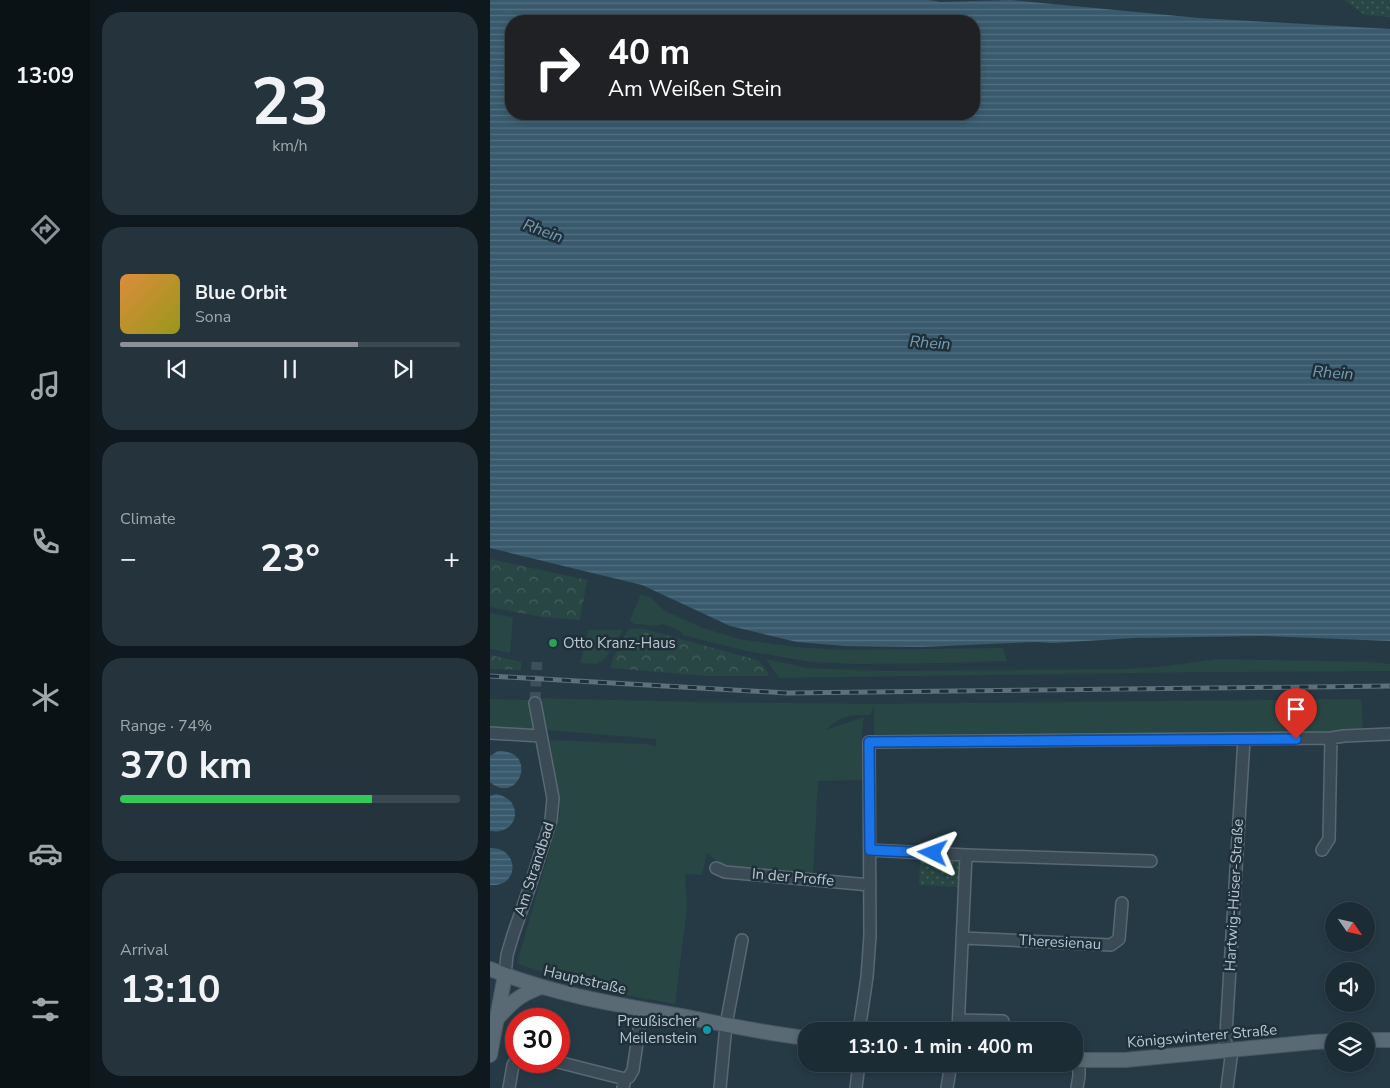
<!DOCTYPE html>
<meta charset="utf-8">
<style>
:root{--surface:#1c2c34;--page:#25343c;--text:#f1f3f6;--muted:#a0a7ac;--line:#3a484f;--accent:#8c9099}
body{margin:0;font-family:"Nunito Sans",sans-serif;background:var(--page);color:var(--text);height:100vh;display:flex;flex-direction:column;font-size:19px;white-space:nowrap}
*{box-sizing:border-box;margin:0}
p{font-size:16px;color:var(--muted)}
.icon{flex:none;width:28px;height:28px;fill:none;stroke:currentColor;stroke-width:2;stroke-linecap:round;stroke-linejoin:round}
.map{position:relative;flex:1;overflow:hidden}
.drawer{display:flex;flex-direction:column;gap:12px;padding:12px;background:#0f181d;width:400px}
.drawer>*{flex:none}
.hud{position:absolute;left:15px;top:15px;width:475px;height:105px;border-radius:20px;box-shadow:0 2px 8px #0003,0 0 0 1px var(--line);background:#202124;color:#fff;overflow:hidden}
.needle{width:32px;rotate:124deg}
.fabs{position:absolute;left:835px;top:902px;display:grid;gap:10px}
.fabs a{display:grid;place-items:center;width:50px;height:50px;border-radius:50%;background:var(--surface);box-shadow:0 2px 8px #0003,0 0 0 1px var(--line);font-size:25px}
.speed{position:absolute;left:15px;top:1008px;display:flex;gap:10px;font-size:25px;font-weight:700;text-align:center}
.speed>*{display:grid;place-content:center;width:65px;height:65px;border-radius:50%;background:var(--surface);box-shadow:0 2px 8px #0003,0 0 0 1px var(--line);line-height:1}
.speed .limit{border:8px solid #d22;background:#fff;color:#111}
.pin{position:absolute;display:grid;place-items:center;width:42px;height:42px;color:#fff;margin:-51px -21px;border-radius:50% 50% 50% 0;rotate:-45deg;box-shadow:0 0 5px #0007}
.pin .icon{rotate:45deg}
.me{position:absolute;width:55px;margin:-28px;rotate:273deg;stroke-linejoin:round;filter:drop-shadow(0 0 4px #0008)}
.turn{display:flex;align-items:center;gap:18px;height:105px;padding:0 20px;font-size:22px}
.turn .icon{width:65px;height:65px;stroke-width:2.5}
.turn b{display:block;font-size:35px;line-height:42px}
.big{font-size:38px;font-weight:700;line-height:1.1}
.drawer .tile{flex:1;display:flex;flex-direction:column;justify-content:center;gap:8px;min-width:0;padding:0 18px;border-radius:20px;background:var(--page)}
.drawer .dial{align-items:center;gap:0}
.dial b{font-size:65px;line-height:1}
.song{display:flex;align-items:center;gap:15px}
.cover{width:60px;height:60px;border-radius:8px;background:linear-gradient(135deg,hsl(30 70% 55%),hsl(60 70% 35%))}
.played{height:5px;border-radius:2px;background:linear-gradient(90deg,var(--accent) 70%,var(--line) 70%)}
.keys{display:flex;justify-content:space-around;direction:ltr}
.heat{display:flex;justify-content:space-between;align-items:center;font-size:28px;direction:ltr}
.charge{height:8px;border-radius:4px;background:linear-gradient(90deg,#34c759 74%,var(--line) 0)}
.trip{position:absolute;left:308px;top:1022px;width:285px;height:50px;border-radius:20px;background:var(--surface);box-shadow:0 2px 8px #0003,0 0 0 1px var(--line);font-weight:700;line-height:50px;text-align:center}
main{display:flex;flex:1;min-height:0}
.dock{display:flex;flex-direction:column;width:90px;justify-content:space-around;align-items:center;background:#0b1215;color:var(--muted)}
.dock .icon{width:35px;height:35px}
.dock .on{color:var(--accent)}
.dock b{font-size:22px;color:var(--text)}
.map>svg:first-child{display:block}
</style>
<main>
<nav class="dock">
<b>13:09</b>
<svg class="icon on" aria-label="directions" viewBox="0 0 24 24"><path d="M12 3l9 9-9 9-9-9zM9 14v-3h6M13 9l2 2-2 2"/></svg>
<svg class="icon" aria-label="music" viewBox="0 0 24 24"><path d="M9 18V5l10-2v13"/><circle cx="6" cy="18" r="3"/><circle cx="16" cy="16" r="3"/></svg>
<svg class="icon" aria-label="phone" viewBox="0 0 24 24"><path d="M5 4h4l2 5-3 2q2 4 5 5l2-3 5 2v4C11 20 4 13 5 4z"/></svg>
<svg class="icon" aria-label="climate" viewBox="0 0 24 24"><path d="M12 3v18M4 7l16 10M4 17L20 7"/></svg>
<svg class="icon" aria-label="car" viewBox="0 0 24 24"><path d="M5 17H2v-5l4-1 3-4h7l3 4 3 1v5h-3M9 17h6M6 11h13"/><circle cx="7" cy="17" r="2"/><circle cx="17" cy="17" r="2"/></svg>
<svg class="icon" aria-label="filters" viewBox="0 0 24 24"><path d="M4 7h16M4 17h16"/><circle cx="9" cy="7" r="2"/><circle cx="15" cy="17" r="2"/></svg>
</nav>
<section class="drawer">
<div class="tile dial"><b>23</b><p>km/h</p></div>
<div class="tile">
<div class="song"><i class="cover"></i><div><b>Blue Orbit</b><p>Sona</p></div></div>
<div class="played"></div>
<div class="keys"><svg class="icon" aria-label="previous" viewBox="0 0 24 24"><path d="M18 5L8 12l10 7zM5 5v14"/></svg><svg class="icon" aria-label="pause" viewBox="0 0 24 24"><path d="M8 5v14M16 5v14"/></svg><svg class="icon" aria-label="next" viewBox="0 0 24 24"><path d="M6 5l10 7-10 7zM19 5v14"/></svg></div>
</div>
<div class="tile"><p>Climate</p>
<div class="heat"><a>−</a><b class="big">23°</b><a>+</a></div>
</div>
<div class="tile"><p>Range · 74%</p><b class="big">370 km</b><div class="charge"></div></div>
<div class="tile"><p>Arrival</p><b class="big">13:10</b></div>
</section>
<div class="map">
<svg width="900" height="1088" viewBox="0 0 900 1088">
<defs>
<pattern id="forest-crowns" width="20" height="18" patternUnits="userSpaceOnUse" patternTransform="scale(1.25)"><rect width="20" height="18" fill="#284644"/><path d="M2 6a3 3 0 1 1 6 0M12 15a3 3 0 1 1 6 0" fill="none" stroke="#455f5e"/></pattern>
<pattern id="park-dots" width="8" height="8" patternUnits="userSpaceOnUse" patternTransform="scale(1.25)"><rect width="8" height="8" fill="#284644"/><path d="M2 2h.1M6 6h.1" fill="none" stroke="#455f5e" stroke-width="1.8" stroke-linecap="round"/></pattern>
<pattern id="water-rules" width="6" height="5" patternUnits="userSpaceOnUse" patternTransform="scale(1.25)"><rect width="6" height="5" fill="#395a6d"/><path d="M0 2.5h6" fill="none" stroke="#547081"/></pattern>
</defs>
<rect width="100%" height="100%" fill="#263a46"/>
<path fill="#284644" d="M151 594 161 598 175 611 213 628 249 639 306 647 354 650 513 648 517 661 457 663 366 664 321 662 257 651 193 635 192 632 174 624 164 626 144 624 140 620Z
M0 613 23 617 20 653 0 649Z
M98 630H133L115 659 107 664 90 663Z
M276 659 317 668 394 671 639 669 677 666 727 659 881 662 900 664V671L713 672 289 678Z
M48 698 204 702 384 704 871 699 873 731 384 736V706L380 715C359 715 352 715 336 730L374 717 372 734 373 780 328 781 323 875 236 868 217 853 212 875 195 874 197 907 185 1004 115 991 37 967 27 963 70 814 60 740 155 744 166 747V739L57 730Z
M0 699 41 700 46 730 0 728Z"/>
<path fill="url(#forest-crowns)" d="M0 559 97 580 90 620 52 617 0 607Z
M139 629H154L267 660 274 666 279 676H216L121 668 122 660Z
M0 655 31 662V670L0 669Z"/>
<path fill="url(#park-dots)" d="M854 0H900V17L875 15Z
M430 858 465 859 468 861 471 866 470 887 429 885Z"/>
<path fill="url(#water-rules)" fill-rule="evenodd" d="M0 0H439L451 2 521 0 709 18 900 29V641L773 636 644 638 564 643 545 642 432 647 355 646 307 642 240 626 152 585 0 548ZM21 21H484V114H21Z
M8 751C50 750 28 807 0 782V756Z
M6 794C35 799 29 836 0 831V796Z
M0 848C30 847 30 888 0 885Z"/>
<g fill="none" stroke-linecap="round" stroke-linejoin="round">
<path stroke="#3c4f5a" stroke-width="11" stroke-dasharray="11 5.5" stroke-linecap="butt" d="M45 703 47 662"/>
<defs>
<path id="minor" d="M0 733 51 736
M380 850 476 855 661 861
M832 850 839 839 841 738
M226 868 235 872 380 885
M473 938 621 945 629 939 632 903
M15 975 17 955 23 935 41 883 61 820 63 798 45 703
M469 1020 513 1021
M369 1031 377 977 380 936 379 742 841 738 854 736 900 734
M468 1031 476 855
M735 1050 754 739
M64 1061 135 1079
M19 1088 23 1065 26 1060
M133 1088 135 1079 139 1077 143 1070 152 1009
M230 1088 236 1025 252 940
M366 1088 369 1064
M457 1088 461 1064
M587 1088 589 1076V1060
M737 1088 742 1050"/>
<path id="major" d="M0 969C59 993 122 1004 185 1015 229 1023 272 1033 316 1038
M7 1019C22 1002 29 995 51 987
M876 1040H900
M0 1055 15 975
M584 1060H635L824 1042 844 1041"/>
</defs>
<use href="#minor" stroke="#596872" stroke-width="14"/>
<use href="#major" stroke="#475761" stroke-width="16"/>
<use href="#minor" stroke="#3b4b55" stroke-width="11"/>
<use href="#major" stroke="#596a75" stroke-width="14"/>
<defs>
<path id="rail" d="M0 676 297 693 900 686"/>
</defs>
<use href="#rail" stroke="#5d707c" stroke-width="5"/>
<use href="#rail" stroke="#1f303a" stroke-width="3" stroke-dasharray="9" stroke-linecap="butt"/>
</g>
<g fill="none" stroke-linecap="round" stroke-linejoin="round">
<defs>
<path id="route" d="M443 853 380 850 379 742 806 739"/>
</defs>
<use href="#route" stroke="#114b97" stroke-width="12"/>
<use href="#route" stroke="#1a73e8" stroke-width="9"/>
</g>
<circle fill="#2e9e5b" stroke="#1f303a" stroke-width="2" cx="63" cy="643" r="5"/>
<circle fill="#0f9aa8" stroke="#1f303a" stroke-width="2" cx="217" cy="1030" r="5"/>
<g text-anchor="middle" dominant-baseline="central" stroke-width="5" stroke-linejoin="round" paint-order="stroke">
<g font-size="15" fill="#b8c5ce" stroke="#1f303a" text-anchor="start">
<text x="73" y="643">Otto Kranz-Haus</text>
<text x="207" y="1021" text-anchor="end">Preußischer<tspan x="207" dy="17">Meilenstein</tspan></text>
</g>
<g font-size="15" fill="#b8c5ce" stroke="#1f303a">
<text transform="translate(44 869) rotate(-72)">Am Strandbad</text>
<text transform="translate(303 877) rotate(5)">In der Proffe</text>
<text transform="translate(744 895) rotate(-87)">Hartwig-Hüser-Straße</text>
<text transform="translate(570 942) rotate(3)">Theresienau</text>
<text transform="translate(95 980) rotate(13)">Hauptstraße</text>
<text transform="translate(712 1036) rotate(-5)">Königswinterer Straße</text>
</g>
<g font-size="16" font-style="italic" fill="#779db3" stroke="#1f303a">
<text transform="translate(53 231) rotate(20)">Rhein</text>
<text transform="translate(440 343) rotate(4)">Rhein</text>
<text transform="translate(843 373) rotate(4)">Rhein</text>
</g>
</g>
</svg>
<div class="fabs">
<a><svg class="needle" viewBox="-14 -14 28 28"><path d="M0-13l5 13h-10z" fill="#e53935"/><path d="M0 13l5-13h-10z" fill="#a0a7ac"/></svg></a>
<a><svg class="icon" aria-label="sound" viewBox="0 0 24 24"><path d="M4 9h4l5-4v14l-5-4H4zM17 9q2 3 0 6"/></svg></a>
<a><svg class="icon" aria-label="layers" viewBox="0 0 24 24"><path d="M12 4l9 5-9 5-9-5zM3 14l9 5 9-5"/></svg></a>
</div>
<div class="speed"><div class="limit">30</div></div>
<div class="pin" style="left:806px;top:739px;background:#d93025"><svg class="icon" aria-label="arrive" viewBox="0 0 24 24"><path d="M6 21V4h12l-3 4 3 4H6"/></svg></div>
<svg class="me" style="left:443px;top:853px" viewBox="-20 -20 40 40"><path d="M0-17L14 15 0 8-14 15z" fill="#1a73e8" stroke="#fff" stroke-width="4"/></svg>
<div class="trip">13:10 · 1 min · 400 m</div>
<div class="hud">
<div class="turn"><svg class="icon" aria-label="right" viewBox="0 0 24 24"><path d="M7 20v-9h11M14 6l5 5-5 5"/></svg><div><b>40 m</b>Am Weißen Stein</div></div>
</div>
</div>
</main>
